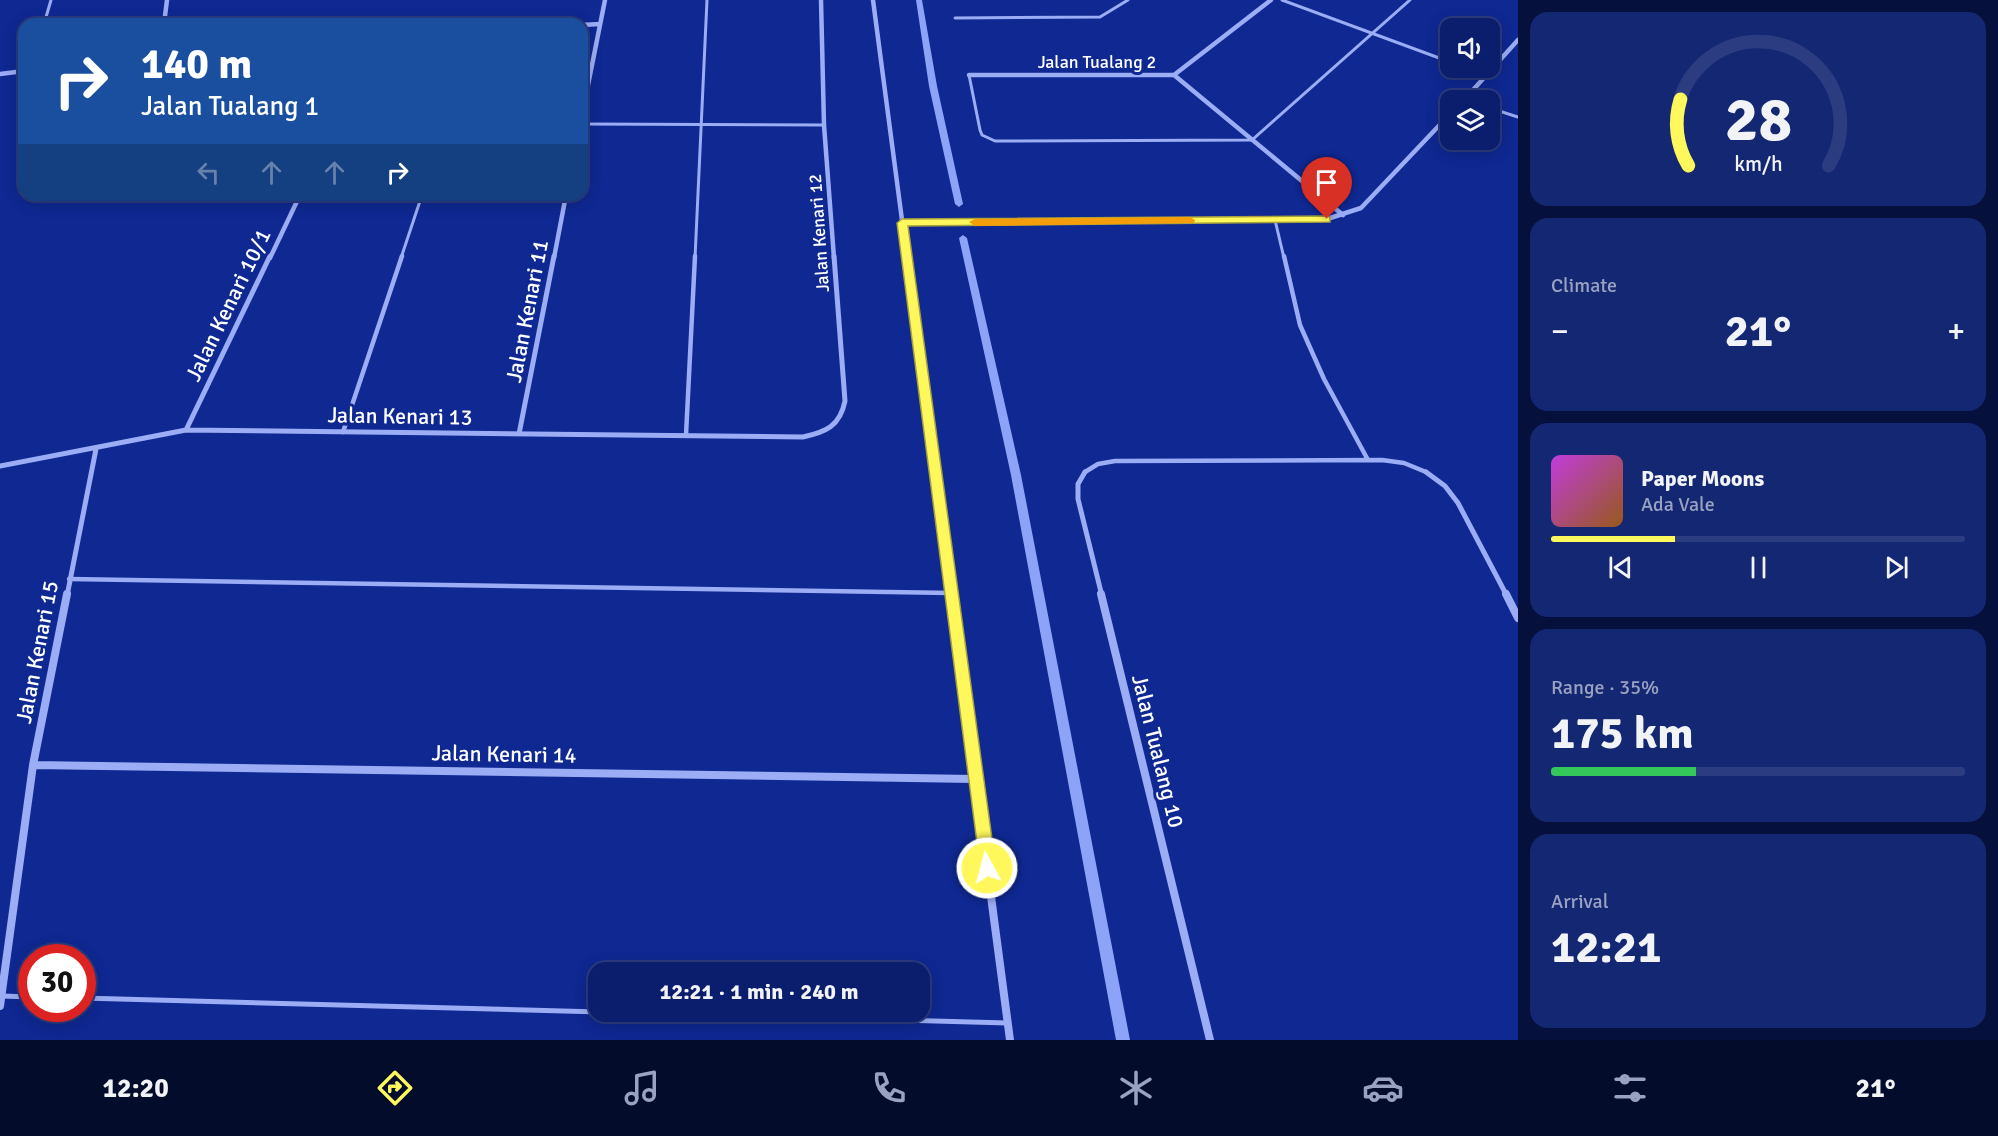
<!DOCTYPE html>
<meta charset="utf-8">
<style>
:root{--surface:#0b1e6e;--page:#142773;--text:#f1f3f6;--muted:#9aa2c2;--line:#2b3c81;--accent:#fff85d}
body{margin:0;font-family:Signika,sans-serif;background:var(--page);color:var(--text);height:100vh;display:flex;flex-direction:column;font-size:22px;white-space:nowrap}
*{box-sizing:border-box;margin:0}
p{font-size:20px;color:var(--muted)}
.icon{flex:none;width:33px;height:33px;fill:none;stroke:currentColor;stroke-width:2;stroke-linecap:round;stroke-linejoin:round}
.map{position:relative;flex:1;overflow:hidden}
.panel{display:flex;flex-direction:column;gap:12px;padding:12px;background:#06103c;width:480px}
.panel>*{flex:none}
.banner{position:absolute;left:18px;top:18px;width:570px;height:183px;border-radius:18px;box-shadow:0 3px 15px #0003,0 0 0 2px var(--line);background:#1a4fa0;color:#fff;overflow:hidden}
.fabs{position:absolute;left:1440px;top:18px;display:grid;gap:12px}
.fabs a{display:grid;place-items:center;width:60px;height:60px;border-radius:12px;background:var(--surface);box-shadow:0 3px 15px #0003,0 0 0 2px var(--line);font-size:30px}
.speed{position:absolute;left:18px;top:944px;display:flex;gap:12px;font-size:30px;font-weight:700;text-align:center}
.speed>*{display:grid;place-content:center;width:78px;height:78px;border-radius:50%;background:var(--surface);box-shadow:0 3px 15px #0003,0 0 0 2px var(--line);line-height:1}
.speed .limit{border:9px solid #d22;background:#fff;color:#111}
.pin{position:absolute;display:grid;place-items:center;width:51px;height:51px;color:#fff;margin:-62px -26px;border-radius:50% 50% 50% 0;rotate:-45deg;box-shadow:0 0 6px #0007}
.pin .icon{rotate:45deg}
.me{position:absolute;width:66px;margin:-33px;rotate:353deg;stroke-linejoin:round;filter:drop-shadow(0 0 4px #0008)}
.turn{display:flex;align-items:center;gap:21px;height:126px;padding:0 24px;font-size:27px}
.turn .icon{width:78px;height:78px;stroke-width:2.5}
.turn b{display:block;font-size:42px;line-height:51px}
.lanes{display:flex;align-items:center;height:57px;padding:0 24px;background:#0003;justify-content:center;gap:30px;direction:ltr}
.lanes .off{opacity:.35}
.big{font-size:45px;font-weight:800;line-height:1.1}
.panel .tile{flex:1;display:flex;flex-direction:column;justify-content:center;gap:9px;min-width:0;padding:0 21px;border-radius:18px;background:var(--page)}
.panel .dial{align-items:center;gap:0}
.dial svg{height:156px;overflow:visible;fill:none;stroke:var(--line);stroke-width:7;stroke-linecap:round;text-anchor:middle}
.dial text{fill:var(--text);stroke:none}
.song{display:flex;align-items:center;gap:18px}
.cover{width:72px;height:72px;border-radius:9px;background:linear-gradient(135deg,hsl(290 70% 55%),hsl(30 70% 35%))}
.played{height:6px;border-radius:3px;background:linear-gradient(90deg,var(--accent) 30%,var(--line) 30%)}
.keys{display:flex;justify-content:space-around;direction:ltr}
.heat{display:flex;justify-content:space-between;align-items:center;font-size:33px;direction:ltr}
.charge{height:9px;border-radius:4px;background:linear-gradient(90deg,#34c759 35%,var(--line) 0)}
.trip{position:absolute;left:588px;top:962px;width:342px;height:60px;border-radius:18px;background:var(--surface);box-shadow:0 3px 15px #0003,0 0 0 2px var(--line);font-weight:800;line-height:60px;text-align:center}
.tabs{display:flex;height:96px;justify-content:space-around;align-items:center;background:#040c2c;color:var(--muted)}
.tabs .icon{width:42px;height:42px}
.tabs .selected{color:var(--accent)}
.tabs b{font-size:27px;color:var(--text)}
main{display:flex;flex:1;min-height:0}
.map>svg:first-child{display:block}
</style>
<main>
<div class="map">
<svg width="1518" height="1040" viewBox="0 0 1518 1040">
<rect width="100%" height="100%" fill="#0f2892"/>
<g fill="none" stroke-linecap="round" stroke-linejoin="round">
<path fill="#8ca3f8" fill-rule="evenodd" d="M916 0H922L937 86 963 204 959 207 955 204 929 86Z
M963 235 967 238 1021 475 1130 1040H1116L1011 475 959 238Z"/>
<path stroke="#9badf4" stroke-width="3" d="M1282 0 1450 62
M955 18 1100 17 1128 0
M44 24 51 0
M1466 68 1485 74
M969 75 980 130 982 135 995 141 1252 140 1410 0
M1490 108 1518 117
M582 124 824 125
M1275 220 1284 258
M401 258 422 195
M695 258 707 0"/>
<path stroke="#9badf4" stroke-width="4.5" d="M1284 256 1300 325 1324 379 1368 460
M343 432 402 256
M686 435 695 256
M1085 472 1098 464 1115 461 1382 460 1404 463 1426 472
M69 579 951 593"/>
<path stroke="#9badf4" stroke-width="5" d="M1 996 32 997
M82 998 1008 1023"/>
<path stroke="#9badf4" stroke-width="4.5" d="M821 0 824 125 834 258
M873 0 907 258
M164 24 167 0
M582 25 600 24
M0 74 24 71
M969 75H1174L1271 0
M1174 75 1343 215
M1464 100 1518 40
M582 115 605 0
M902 223 1327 219 1361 208 1450 114
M270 258 300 195
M554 258 566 195"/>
<path stroke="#9badf4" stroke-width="5" d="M907 256 952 596
M186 430 270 256
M519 434 554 256
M0 466 186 430 803 437C826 432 840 426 845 401L834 256
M1085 472 1078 484V499L1102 596
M1426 472 1445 486 1458 503 1507 596
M67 596 96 449"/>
<path stroke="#9badf4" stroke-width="8" d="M951 594 1010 1040
M1101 594 1210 1040
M1506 594 1518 618
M33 765 975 779
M0 1006 33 765 67 594"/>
</g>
<path fill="#fff85d" stroke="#a6a13c" stroke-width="1.5" d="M1327 216 1330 217V222L908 226 996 868 993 874 987 877 981 874 897 223 902 219Z"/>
<path fill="#f59e0b" d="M1190 217 1195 220 1194 223 975 226 969 222 975 219Z"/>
<g text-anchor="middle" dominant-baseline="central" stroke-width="6" stroke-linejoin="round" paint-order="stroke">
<g font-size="18" fill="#fff" stroke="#0f2892">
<text x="1097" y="62">Jalan Tualang 2</text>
<text transform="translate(819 233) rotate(-94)">Jalan Kenari 12</text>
</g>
<g font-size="22" fill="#fff" stroke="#0f2892">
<text transform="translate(228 305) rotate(-64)">Jalan Kenari 10/1</text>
<text transform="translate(527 311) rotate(-79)">Jalan Kenari 11</text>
<text transform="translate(400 416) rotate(1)">Jalan Kenari 13</text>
<text transform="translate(37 652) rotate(-79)">Jalan Kenari 15</text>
<text transform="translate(1158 751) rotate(76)">Jalan Tualang 10</text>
<text transform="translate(504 754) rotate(1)">Jalan Kenari 14</text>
</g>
</g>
</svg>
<div class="fabs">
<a><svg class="icon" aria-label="sound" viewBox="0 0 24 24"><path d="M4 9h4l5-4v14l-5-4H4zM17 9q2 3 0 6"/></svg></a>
<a><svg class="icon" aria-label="layers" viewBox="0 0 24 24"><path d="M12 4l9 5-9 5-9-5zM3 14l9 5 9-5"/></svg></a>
</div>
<div class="speed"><div class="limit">30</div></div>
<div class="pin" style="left:1327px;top:219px;background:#d93025"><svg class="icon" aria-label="arrive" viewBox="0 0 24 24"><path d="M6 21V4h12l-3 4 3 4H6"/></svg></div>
<svg class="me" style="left:987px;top:868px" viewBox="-20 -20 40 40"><circle r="17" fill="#fff85d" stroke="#fff" stroke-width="3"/><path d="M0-11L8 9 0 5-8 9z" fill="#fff"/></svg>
<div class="trip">12:21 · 1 min · 240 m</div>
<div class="banner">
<div class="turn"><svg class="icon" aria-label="right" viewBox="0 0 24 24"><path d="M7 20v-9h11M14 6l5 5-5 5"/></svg><div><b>140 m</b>Jalan Tualang 1</div></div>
<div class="lanes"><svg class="icon off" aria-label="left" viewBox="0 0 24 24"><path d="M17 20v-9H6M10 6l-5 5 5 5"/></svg><svg class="icon off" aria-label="ahead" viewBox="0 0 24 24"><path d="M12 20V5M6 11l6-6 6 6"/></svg><svg class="icon off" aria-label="ahead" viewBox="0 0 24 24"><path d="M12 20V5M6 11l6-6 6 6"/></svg><svg class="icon" aria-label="right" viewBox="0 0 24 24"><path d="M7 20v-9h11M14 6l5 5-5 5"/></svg></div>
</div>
</div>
<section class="panel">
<div class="tile dial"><svg viewBox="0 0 100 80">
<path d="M14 69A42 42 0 1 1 86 69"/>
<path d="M14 69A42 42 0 0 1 10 35" stroke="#fff85d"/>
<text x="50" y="56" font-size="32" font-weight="700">28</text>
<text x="50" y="72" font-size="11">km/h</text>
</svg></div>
<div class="tile"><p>Climate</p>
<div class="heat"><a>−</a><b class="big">21°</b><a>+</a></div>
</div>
<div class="tile">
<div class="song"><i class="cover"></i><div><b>Paper Moons</b><p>Ada Vale</p></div></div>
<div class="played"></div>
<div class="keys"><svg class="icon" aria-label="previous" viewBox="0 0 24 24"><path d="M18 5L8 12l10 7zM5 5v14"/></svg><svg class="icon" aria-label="pause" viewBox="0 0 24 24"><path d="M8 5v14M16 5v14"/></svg><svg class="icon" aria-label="next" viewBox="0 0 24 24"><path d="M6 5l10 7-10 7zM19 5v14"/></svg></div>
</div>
<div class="tile"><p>Range · 35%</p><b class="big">175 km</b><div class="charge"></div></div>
<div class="tile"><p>Arrival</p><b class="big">12:21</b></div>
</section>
</main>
<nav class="tabs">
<b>12:20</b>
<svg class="icon selected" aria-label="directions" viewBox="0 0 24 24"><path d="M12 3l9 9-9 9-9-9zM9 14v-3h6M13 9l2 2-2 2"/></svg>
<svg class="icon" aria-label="music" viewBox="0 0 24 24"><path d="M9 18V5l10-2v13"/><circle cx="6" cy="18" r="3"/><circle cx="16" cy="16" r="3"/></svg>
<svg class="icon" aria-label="phone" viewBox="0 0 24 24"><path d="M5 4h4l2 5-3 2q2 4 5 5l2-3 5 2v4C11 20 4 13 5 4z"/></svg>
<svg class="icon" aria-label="climate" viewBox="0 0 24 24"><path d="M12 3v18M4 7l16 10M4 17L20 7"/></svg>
<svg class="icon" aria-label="car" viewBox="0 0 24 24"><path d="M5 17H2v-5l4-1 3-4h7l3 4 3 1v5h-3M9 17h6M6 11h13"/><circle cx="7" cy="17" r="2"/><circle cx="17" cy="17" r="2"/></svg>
<svg class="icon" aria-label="filters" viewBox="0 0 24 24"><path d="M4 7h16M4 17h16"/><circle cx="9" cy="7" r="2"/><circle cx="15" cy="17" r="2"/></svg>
<b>21°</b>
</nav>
